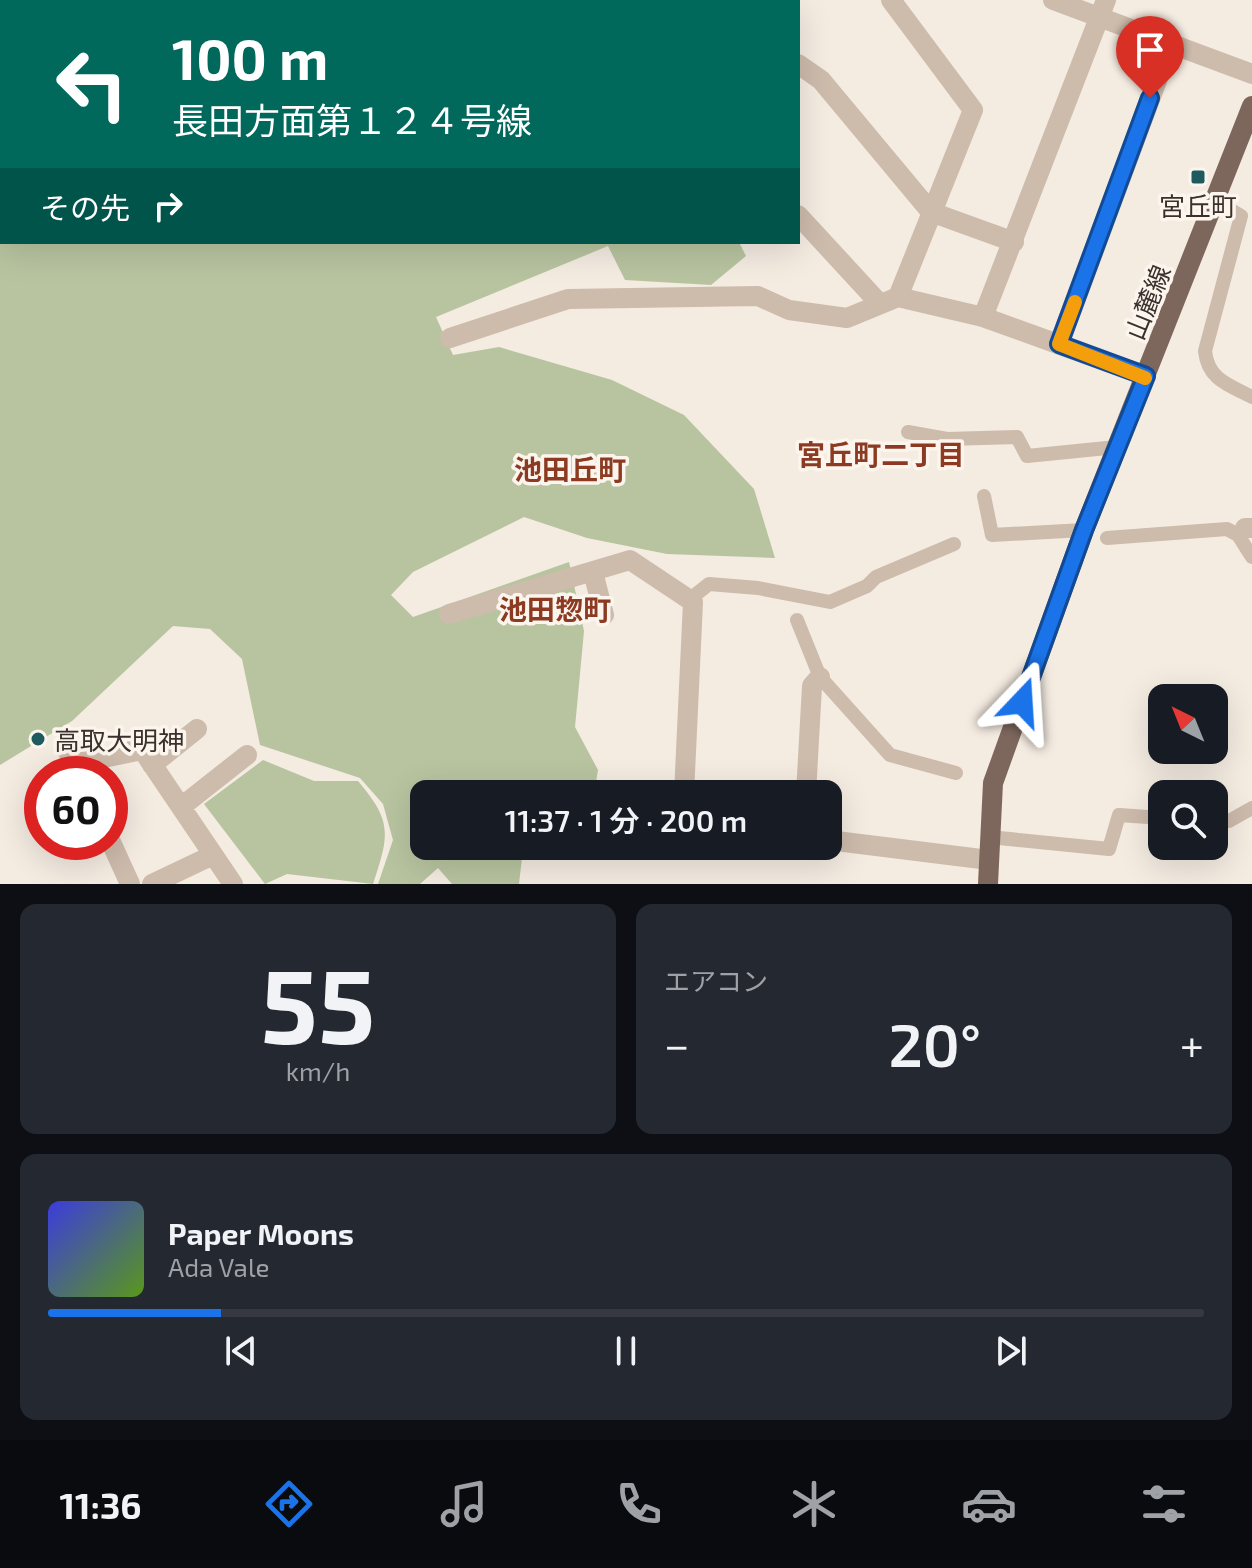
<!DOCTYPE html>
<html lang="ja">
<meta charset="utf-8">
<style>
:root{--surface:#171b24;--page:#242831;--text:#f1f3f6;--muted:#9ea1a6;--line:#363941;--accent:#1a73e8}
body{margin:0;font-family:"Exo 2","Noto Sans JP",sans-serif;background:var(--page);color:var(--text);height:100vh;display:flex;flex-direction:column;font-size:30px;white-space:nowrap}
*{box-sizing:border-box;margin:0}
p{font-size:26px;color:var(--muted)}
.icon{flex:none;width:44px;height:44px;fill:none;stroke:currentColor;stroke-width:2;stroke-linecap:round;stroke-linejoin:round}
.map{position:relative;height:884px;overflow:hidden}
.details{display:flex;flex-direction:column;gap:20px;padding:20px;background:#0d0f14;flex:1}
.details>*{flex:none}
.guide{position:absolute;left:0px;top:0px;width:800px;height:244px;box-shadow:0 8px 32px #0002;background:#00695c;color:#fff;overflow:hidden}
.needle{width:52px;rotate:317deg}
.tools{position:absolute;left:1148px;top:684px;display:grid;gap:16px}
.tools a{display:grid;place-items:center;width:80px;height:80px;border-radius:16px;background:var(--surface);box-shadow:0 8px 32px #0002;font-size:40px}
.speed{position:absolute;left:24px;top:756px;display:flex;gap:16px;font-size:40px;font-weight:700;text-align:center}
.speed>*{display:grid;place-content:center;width:104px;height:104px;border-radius:50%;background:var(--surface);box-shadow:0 8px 32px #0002;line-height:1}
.speed .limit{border:12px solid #d22;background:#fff;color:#111}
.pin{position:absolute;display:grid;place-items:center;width:68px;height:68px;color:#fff;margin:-82px -34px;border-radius:50% 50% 50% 0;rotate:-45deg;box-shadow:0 0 8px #0007}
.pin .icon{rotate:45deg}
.me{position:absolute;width:88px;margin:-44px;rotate:20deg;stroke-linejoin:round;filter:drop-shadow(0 0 6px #0008)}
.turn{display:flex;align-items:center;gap:28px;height:168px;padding:0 40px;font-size:36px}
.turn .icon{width:104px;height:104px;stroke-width:2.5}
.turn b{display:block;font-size:56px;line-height:68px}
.then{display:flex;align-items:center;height:76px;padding:0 40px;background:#0003;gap:16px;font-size:30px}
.big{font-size:60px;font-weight:600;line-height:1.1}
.details .card{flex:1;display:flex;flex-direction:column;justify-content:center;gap:12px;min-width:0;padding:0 28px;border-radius:16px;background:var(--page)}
.details .dial{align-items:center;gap:0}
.dial b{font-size:104px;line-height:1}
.song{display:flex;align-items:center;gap:24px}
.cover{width:96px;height:96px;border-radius:12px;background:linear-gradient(135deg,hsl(240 70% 55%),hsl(90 70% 35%))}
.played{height:8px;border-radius:4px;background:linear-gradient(90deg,var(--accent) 15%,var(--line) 15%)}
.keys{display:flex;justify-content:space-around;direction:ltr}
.heat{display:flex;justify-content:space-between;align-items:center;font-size:44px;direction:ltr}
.details .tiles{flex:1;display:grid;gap:20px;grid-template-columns:1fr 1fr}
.card:last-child{grid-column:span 2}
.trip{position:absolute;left:410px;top:780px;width:432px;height:80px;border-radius:16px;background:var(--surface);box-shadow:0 8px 32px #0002;font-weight:600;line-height:80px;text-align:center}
.menu{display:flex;height:128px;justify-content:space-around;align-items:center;background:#090b0e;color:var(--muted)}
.menu .icon{width:56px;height:56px}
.menu .active{color:var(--accent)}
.menu b{font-size:36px;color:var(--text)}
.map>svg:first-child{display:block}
</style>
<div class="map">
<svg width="1252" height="884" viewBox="0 0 1252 884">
<rect width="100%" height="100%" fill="#f4ebe1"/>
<path fill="#b8c4a0" d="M0 0H467L2 2V242H739L746 256 711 285 625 280 608 246 436 317 453 355 499 347 612 380 684 415 754 489 775 558 667 554 587 538 524 517 413 572 391 595 413 617 569 562 584 631 575 727 598 770 594 794H424V846H528L523 849 519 884H452L438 868 420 884H378L393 840 383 804 360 778 260 745 242 659 210 629 173 626 72 721 0 765Z
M263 760 314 781H358C393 822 389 835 373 884L287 874 265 884 204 804Z"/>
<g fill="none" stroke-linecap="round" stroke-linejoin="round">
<path stroke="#cdbbac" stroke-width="14" d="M1216 201 1241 216 1205 351C1208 380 1229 385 1252 397
M908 432 947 439 1017 437 1027 456 1117 447
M984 496 992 535 1084 530
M1238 535 1252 557
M1107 538 1227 529 1238 535 1245 528
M690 599 709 584 758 588 830 602 867 586 876 577 954 544
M797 620 820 677 890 755 956 773
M1214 821H1229L1252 808
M989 837 1109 849 1119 815 1162 818"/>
<path stroke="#cdbbac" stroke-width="20" d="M538 0 540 2
M891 0 973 110 898 297
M1053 0 1252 74
M748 2 749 0
M798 64 821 80 931 212 1014 242
M798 215 880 304
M983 317 1106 0
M450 338 568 299 758 296 789 310 847 318 898 297 983 317 1146 376
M1059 344 1171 43
M1245 528H1252
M593 572 604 615
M449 614 630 560 693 602 684 794
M137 742 233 884
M67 751 89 761 142 750
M152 765 197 729
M806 794 812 686 820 677
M181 807 247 755
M110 840 130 884
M828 840 989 860
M152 884 213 855"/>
<path stroke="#7d675c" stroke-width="20" d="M988 884 993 783 1084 530 1252 106"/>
</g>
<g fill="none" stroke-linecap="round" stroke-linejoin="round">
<defs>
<path id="route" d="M1022 702 1084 530 1146 376 1059 344 1150 98"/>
</defs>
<use href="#route" stroke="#114b97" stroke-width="20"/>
<use href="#route" stroke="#1a73e8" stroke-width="14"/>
<path stroke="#f59e0b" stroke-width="14" d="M1075 302 1059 344 1145 378"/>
</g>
<g fill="#1f5a5e" stroke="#fbf5ee" stroke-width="3">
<rect x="1190" y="169" width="16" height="16" rx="4"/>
<circle cx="38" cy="739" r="8"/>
</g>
<g text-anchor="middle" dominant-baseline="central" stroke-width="7" stroke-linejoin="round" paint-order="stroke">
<g font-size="26" fill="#3b302b" stroke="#fbf5ee">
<text x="1198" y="205">宮丘町</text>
<text x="54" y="739" text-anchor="start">高取大明神</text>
</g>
<g font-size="26" fill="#3b302b" stroke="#fbf5ee">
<text transform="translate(1147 302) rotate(-68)">山麓線</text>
</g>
<g font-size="28" font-weight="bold" fill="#8c3b22" stroke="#fbf5ee">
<text x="881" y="454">宮丘町二丁目</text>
<text x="570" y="469">池田丘町</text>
<text x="555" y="609">池田惣町</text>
</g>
</g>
</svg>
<div class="tools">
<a><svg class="needle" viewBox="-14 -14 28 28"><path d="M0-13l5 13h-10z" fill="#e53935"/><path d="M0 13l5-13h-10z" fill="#9ea1a6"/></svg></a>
<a><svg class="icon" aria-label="search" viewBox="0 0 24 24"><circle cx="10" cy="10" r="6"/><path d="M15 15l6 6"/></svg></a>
</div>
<div class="speed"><div class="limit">60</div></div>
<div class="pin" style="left:1150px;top:98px;background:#d93025"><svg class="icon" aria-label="arrive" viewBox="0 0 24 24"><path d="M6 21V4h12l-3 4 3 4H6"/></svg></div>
<svg class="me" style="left:1022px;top:702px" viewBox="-20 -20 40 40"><path d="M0-17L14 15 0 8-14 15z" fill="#1a73e8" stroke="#fff" stroke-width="4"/></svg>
<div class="trip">11:37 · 1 分 · 200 m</div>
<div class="guide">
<div class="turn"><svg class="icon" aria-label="left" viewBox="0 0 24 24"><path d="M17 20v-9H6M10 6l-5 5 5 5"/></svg><div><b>100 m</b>長田方面第１２４号線</div></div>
<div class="then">その先<svg class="icon" aria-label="right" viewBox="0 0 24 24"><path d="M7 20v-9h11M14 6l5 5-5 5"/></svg></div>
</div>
</div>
<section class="details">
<div class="tiles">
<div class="card dial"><b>55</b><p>km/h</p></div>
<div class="card"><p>エアコン</p>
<div class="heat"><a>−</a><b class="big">20°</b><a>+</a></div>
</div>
<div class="card">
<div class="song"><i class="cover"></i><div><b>Paper Moons</b><p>Ada Vale</p></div></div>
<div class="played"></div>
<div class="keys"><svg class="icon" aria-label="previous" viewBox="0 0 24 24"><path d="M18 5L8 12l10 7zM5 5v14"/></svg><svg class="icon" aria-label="pause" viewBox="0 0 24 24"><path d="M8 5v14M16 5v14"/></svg><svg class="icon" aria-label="next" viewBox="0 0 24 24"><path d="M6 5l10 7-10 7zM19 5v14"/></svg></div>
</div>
</div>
</section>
<nav class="menu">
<b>11:36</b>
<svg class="icon active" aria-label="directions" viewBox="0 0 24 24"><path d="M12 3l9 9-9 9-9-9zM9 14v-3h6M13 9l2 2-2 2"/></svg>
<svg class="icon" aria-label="music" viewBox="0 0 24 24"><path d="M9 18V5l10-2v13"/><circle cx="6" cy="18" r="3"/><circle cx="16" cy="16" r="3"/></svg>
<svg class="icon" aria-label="phone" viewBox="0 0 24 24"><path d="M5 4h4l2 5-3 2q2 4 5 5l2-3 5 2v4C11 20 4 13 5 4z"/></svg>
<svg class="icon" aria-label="climate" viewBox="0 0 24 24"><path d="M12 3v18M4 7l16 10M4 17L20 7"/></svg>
<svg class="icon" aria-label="car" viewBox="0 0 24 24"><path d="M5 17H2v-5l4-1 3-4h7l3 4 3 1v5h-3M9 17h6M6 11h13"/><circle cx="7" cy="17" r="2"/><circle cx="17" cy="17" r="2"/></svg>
<svg class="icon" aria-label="filters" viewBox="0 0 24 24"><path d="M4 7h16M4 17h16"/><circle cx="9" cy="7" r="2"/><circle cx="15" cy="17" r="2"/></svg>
</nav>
